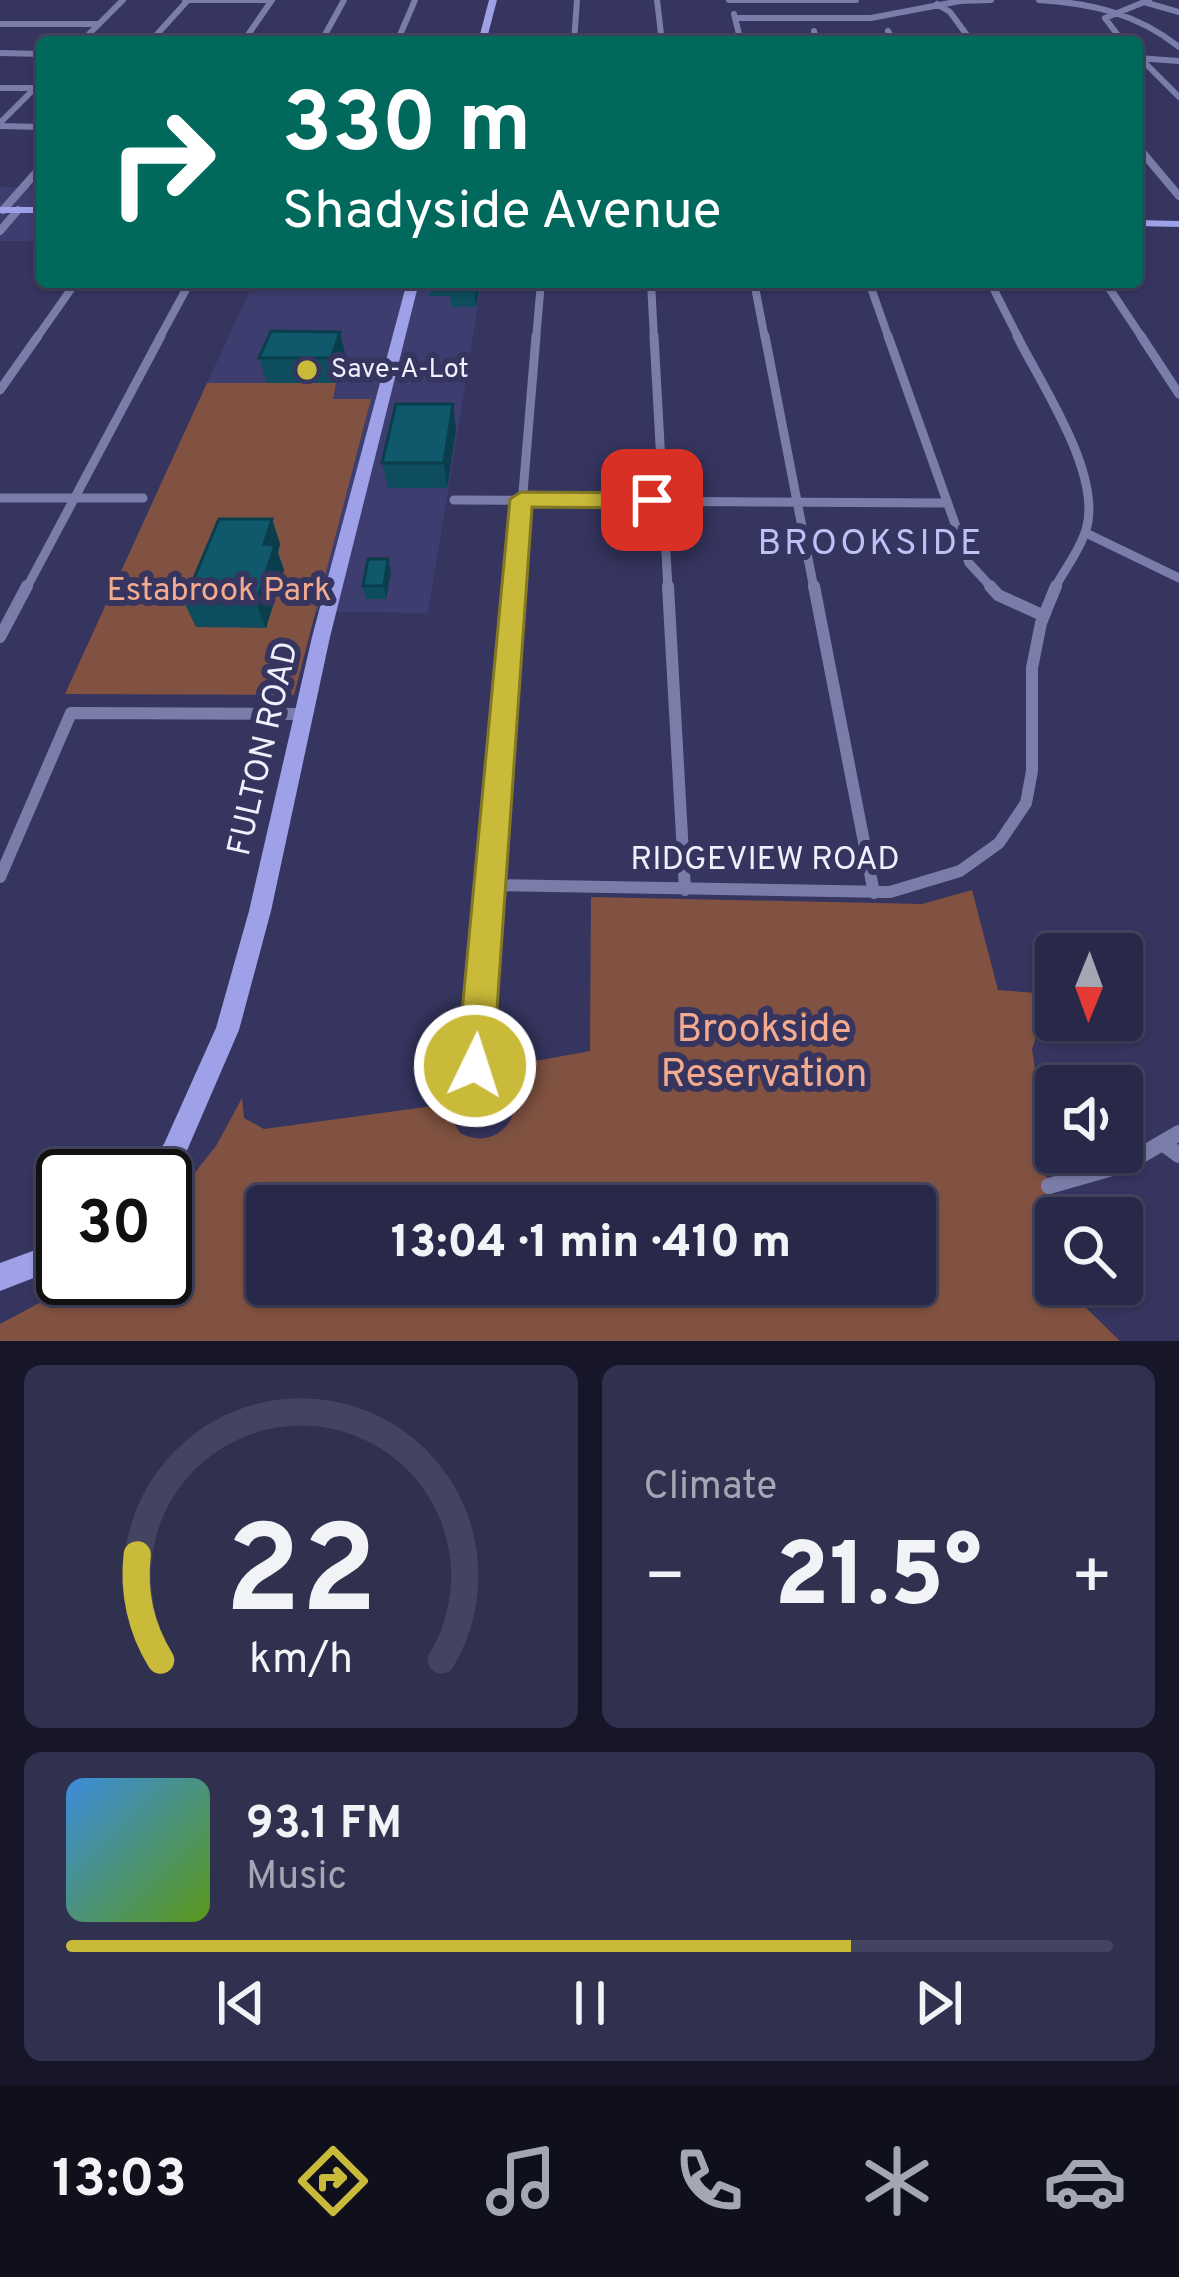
<!DOCTYPE html>
<meta charset="utf-8">
<style>
:root{--surface:#282848;--page:#30304f;--text:#f1f3f6;--muted:#a5a6b4;--line:#444460;--accent:#caba39}
body{margin:0;font-family:Overpass,sans-serif;background:var(--page);color:var(--text);height:100vh;display:flex;flex-direction:column;font-size:45px;white-space:nowrap}
*{box-sizing:border-box;margin:0}
p{font-size:39px;color:var(--muted)}
.icon{flex:none;width:66px;height:66px;fill:none;stroke:currentColor;stroke-width:2;stroke-linecap:round;stroke-linejoin:round}
.map{position:relative;height:1341px;overflow:hidden}
.side{display:flex;flex-direction:column;gap:24px;padding:24px;background:#161628;flex:1}
.side>*{flex:none}
.banner{position:absolute;left:36px;top:36px;width:1107px;height:252px;border-radius:12px;box-shadow:0 3px 9px #0004,0 0 0 3px var(--line);background:#00695c;color:#fff;overflow:hidden}
.needle{width:78px;rotate:181deg}
.controls{position:absolute;left:1035px;top:933px;display:grid;gap:24px}
.controls a{display:grid;place-items:center;width:108px;height:108px;border-radius:12px;background:var(--surface);box-shadow:0 3px 9px #0004,0 0 0 3px var(--line);font-size:60px}
.speed{position:absolute;left:36px;top:1149px;display:flex;gap:24px;font-size:60px;font-weight:700;text-align:center}
.speed>*{display:grid;place-content:center;width:156px;height:156px;border-radius:50%;background:var(--surface);box-shadow:0 3px 9px #0004,0 0 0 3px var(--line);line-height:1}
.speed .limit{border:6px solid #111;border-radius:18px;background:#fff;color:#111}
.pin{position:absolute;display:grid;place-items:center;width:102px;height:102px;color:#fff;margin:-51px;border-radius:24px;box-shadow:0 6px 18px #0006}
.me{position:absolute;width:132px;margin:-66px;rotate:4deg;stroke-linejoin:round;filter:drop-shadow(0 0 9px #0008)}
.turn{display:flex;align-items:center;gap:42px;height:252px;padding:0 48px;font-size:54px}
.turn .icon{width:156px;height:156px;stroke-width:2.5}
.turn b{display:block;font-size:84px;line-height:102px}
.big{font-size:90px;font-weight:800;line-height:1.1}
.side .card{flex:1;display:flex;flex-direction:column;justify-content:center;gap:18px;min-width:0;padding:0 42px;border-radius:18px;background:var(--page)}
.side .dial{align-items:center;gap:0}
.dial svg{height:312px;overflow:visible;fill:none;stroke:var(--line);stroke-width:7;stroke-linecap:round;text-anchor:middle}
.dial text{fill:var(--text);stroke:none}
.song{display:flex;align-items:center;gap:36px}
.cover{width:144px;height:144px;border-radius:18px;background:linear-gradient(135deg,hsl(210 70% 55%),hsl(90 70% 35%))}
.played{height:12px;border-radius:6px;background:linear-gradient(90deg,var(--accent) 75%,var(--line) 75%)}
.keys{display:flex;justify-content:space-around;direction:ltr}
.heat{display:flex;justify-content:space-between;align-items:center;font-size:66px;direction:ltr}
.side .tiles{flex:1;display:grid;gap:24px;grid-template-columns:1fr 1fr}
.card:last-child{grid-column:span 2}
.trip{position:absolute;left:246px;top:1185px;width:690px;height:120px;border-radius:12px;background:var(--surface);box-shadow:0 3px 9px #0004,0 0 0 3px var(--line);font-weight:800;line-height:120px;text-align:center}
.tab-bar{display:flex;height:192px;justify-content:space-around;align-items:center;background:#10101d;color:var(--muted)}
.tab-bar .icon{width:84px;height:84px}
.tab-bar .selected{color:var(--accent)}
.tab-bar b{font-size:54px;color:var(--text)}
.map>svg:first-child{display:block}
</style>
<div class="map">
<svg width="1179" height="1341" viewBox="0 0 1179 1341">
<rect width="100%" height="100%" fill="#353560"/>
<path fill="#3d3d6f" d="M0 187 42 188V241H0Z
M254 282H482L428 613 315 612 370 399H332L335 383H207Z"/>
<path fill="#815241" fill-rule="evenodd" d="M207 383H336L333 399H371L294 695 65 694Z
M972 890 998 990 1050 994 1032 1049 1042 1116 1035 1132 1057 1218 1056 1284H1075L1080 1302 1120 1341H0V1324L86 1278H165V1210L216 1146 242 1098 244 1118 264 1129 440 1105 449 1095V1115L460 1133C507 1158 540 1089 491 1069L590 1051 591 897 922 904ZM267 1206H915V1284H267Z"/>
<g fill="none" stroke-linecap="round" stroke-linejoin="round">
<path stroke="#7a7da9" stroke-width="6" d="M185 0H272
M657 0 662 42
M729 0H856
M1039 0C1091 3 1138 14 1179 47
M1144 2 1179 12
M937 4 950 12 972 42
M734 14 741 42
M735 18H871L960 1 991 0
M0 24H99
M814 31 818 42
M888 31 895 42
M1039 40 1054 42
M81 42 123 0
M150 42 188 0
M243 42 272 0
M321 42 344 0
M397 42 415 0
M574 42 577 0
M1123 42 1105 18 1149 0
M0 53 42 54
M1137 55 1179 97
M1138 58 1179 61
M0 88H34
M0 123 42 81
M0 126 42 127"/>
<path stroke="#7a7da9" stroke-width="8" d="M1137 146 1179 196
M3 210 42 166
M0 231 18 210
M651 282 654 339
M754 282 765 339
M869 282 889 339
M990 282 1019 339
M1105 282 1143 339
M36 339 76 282
M159 339 190 282
M536 339 541 282"/>
<path stroke="#7a7da9" stroke-width="9" d="M654 336 668 589
M765 336 814 589
M888 336 969 563 993 589
M1017 336C1042 386 1103 475 1086 530 1079 552 1064 570 1054 589
M1141 336 1179 394
M0 390 38 336
M0 498H143
M454 500 946 503
M1086 533 1179 578
M26 589 161 336
M515 589 536 336"/>
<path stroke="#7a7da9" stroke-width="12" d="M668 586 685 890
M814 586 874 893
M990 586 998 595 1042 615
M0 637 27 586
M0 877 71 713 304 714
M488 885 890 892 960 871 999 843 1026 803 1032 771V668L1041 623 1056 586
M488 916 516 586"/>
<path stroke="#7a7da9" stroke-width="16" d="M472 1111 489 913
M1164 1144 1179 1155
M1049 1186 1126 1164 1179 1133"/>
<path fill="#9ea1e7" fill-rule="evenodd" d="M489 0H497L486 42H478Z
M0 207H42V213H0Z
M1137 220 1179 221V227L1137 226Z
M407 282H419L330 637 271 911 239 1030 182 1162 165 1180V1176H138L142 1167 164 1144 216 1028 249 911 312 637Z
M63 1232V1263L57 1269 0 1291V1263L38 1249Z"/>
</g>
<path fill="#0e4d5e" d="M429 282H481L476 307H451L450 296H430Z
M346 357 337 383H267L259 358Z
M456 429 447 488H388L382 463Z
M272 519 280 544 278 553 284 570 266 628 196 627 184 602Z
M388 559 391 572 386 599H366L363 586Z"/>
<path fill="#0b3e4c" d="M475 282H481L476 307 474 289Z
M340 332 346 357 337 383 331 358Z
M453 404 456 429 447 488 444 463Z
M272 519 280 544 278 553 284 570 266 628 256 603 264 544Z
M388 559 391 572 386 599 384 586Z"/>
<path fill="#10596d" stroke="#0b3e4c" stroke-width="3" d="M451 282H475L474 289 449 288Z
M271 331 340 332 331 358H259Z
M396 404H453L444 463H382Z
M219 519H272L264 544 275 545 256 603 184 602Z
M368 559H388L384 586H363Z"/>
<path fill="#caba39" stroke="#837925" stroke-width="3" d="M521 492 652 493 664 500 652 508 532 507 493 1066 488 1079 475 1084 462 1079 457 1066 510 499Z"/>
<circle fill="#caba39" stroke="#353560" stroke-width="4.5" cx="307" cy="370" r="12"/>
<g text-anchor="middle" dominant-baseline="central" stroke-width="12" stroke-linejoin="round" paint-order="stroke">
<g font-size="27" fill="#eff0fb" stroke="#353560" text-anchor="start">
<text x="331" y="370">Save-A-Lot</text>
</g>
<g font-size="33" fill="#f4aa8e" stroke="#353560">
<text x="219" y="592">Estabrook Park</text>
</g>
<g font-size="33" fill="#eff0fb" stroke="#353560">
<text transform="translate(265 749) rotate(-77)">FULTON ROAD</text>
<text x="765" y="861">RIDGEVIEW ROAD</text>
</g>
<g font-size="36" letter-spacing="3" fill="#bec1f6" stroke="#353560">
<text x="871" y="545">BROOKSIDE</text>
</g>
<g font-size="39" fill="#f4aa8e" stroke="#353560">
<text x="764" y="1031">Brookside<tspan x="764" dy="45">Reservation</tspan></text>
</g>
</g>
</svg>
<div class="controls">
<a><svg class="needle" viewBox="-14 -14 28 28"><path d="M0-13l5 13h-10z" fill="#e53935"/><path d="M0 13l5-13h-10z" fill="#a5a6b4"/></svg></a>
<a><svg class="icon" aria-label="sound" viewBox="0 0 24 24"><path d="M4 9h4l5-4v14l-5-4H4zM17 9q2 3 0 6"/></svg></a>
<a><svg class="icon" aria-label="search" viewBox="0 0 24 24"><circle cx="10" cy="10" r="6"/><path d="M15 15l6 6"/></svg></a>
</div>
<div class="speed"><div class="limit">30</div></div>
<div class="pin" style="left:652px;top:500px;background:#d93025"><svg class="icon" aria-label="arrive" viewBox="0 0 24 24"><path d="M6 21V4h12l-3 4 3 4H6"/></svg></div>
<svg class="me" style="left:475px;top:1066px" viewBox="-20 -20 40 40"><circle r="17" fill="#caba39" stroke="#fff" stroke-width="3"/><path d="M0-11L8 9 0 5-8 9z" fill="#fff"/></svg>
<div class="trip">13:04 · 1 min · 410 m</div>
<div class="banner">
<div class="turn"><svg class="icon" aria-label="right" viewBox="0 0 24 24"><path d="M7 20v-9h11M14 6l5 5-5 5"/></svg><div><b>330 m</b>Shadyside Avenue</div></div>
</div>
</div>
<section class="side">
<div class="tiles">
<div class="card dial"><svg viewBox="0 0 100 80">
<path d="M14 69A42 42 0 1 1 86 69"/>
<path d="M14 69A42 42 0 0 1 8 42" stroke="#caba39"/>
<text x="50" y="56" font-size="32" font-weight="700">22</text>
<text x="50" y="72" font-size="11">km/h</text>
</svg></div>
<div class="card"><p>Climate</p>
<div class="heat"><a>−</a><b class="big">21.5°</b><a>+</a></div>
</div>
<div class="card">
<div class="song"><i class="cover"></i><div><b>93.1 FM</b><p>Music</p></div></div>
<div class="played"></div>
<div class="keys"><svg class="icon" aria-label="previous" viewBox="0 0 24 24"><path d="M18 5L8 12l10 7zM5 5v14"/></svg><svg class="icon" aria-label="pause" viewBox="0 0 24 24"><path d="M8 5v14M16 5v14"/></svg><svg class="icon" aria-label="next" viewBox="0 0 24 24"><path d="M6 5l10 7-10 7zM19 5v14"/></svg></div>
</div>
</div>
</section>
<nav class="tab-bar">
<b>13:03</b>
<svg class="icon selected" aria-label="directions" viewBox="0 0 24 24"><path d="M12 3l9 9-9 9-9-9zM9 14v-3h6M13 9l2 2-2 2"/></svg>
<svg class="icon" aria-label="music" viewBox="0 0 24 24"><path d="M9 18V5l10-2v13"/><circle cx="6" cy="18" r="3"/><circle cx="16" cy="16" r="3"/></svg>
<svg class="icon" aria-label="phone" viewBox="0 0 24 24"><path d="M5 4h4l2 5-3 2q2 4 5 5l2-3 5 2v4C11 20 4 13 5 4z"/></svg>
<svg class="icon" aria-label="climate" viewBox="0 0 24 24"><path d="M12 3v18M4 7l16 10M4 17L20 7"/></svg>
<svg class="icon" aria-label="car" viewBox="0 0 24 24"><path d="M5 17H2v-5l4-1 3-4h7l3 4 3 1v5h-3M9 17h6M6 11h13"/><circle cx="7" cy="17" r="2"/><circle cx="17" cy="17" r="2"/></svg>
</nav>
